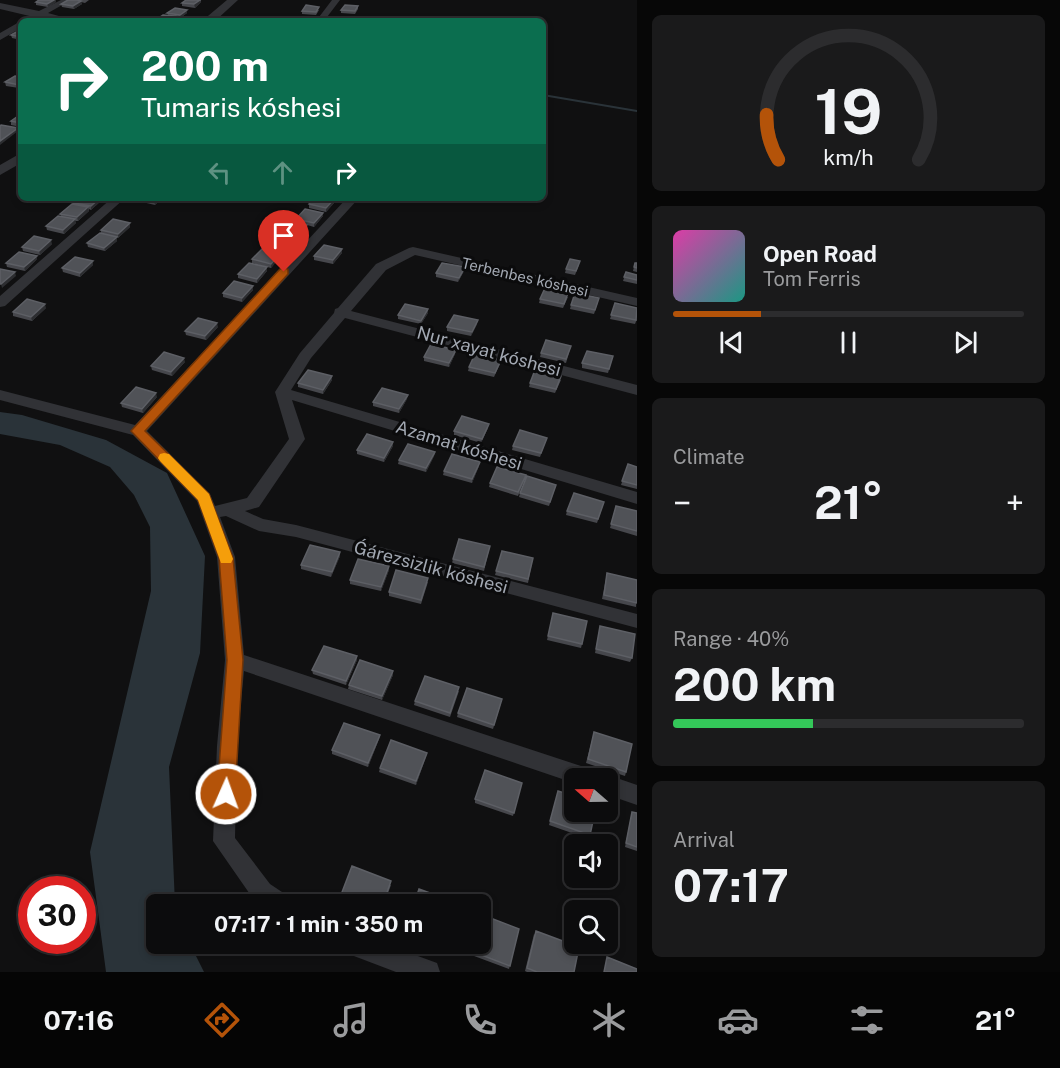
<!DOCTYPE html>
<meta charset="utf-8">
<style>
:root{--surface:#0c0c0d;--page:#1a1a1b;--text:#f1f3f6;--muted:#9a9b9d;--line:#2c2c2e;--accent:#b45309}
body{margin:0;font-family:"Public Sans",sans-serif;background:var(--page);color:var(--text);height:100vh;display:flex;flex-direction:column;font-size:22px;white-space:nowrap}
*{box-sizing:border-box;margin:0}
p{font-size:20px;color:var(--muted)}
.icon{flex:none;width:33px;height:33px;fill:none;stroke:currentColor;stroke-width:2;stroke-linecap:round;stroke-linejoin:round}
.map{position:relative;flex:1;overflow:hidden}
.details{display:flex;flex-direction:column;gap:15px;padding:15px;background:#070707;width:423px}
.details>*{flex:none}
.hud{position:absolute;left:18px;top:18px;width:528px;height:183px;border-radius:9px;box-shadow:0 3px 9px #0003,0 0 0 2px var(--line);background:#0b6e4f;color:#fff;overflow:hidden}
.needle{width:39px;rotate:290deg}
.controls{position:absolute;left:564px;top:768px;display:grid;gap:12px}
.controls a{display:grid;place-items:center;width:54px;height:54px;border-radius:9px;background:var(--surface);box-shadow:0 3px 9px #0003,0 0 0 2px var(--line);font-size:30px}
.speed{position:absolute;left:18px;top:876px;display:flex;gap:12px;font-size:30px;font-weight:700;text-align:center}
.speed>*{display:grid;place-content:center;width:78px;height:78px;border-radius:50%;background:var(--surface);box-shadow:0 3px 9px #0003,0 0 0 2px var(--line);line-height:1}
.speed .limit{border:9px solid #d22;background:#fff;color:#111}
.pin{position:absolute;display:grid;place-items:center;width:51px;height:51px;color:#fff;margin:-62px -26px;border-radius:50% 50% 50% 0;rotate:-45deg;box-shadow:0 0 6px #0007}
.pin .icon{rotate:45deg}
.me{position:absolute;width:66px;margin:-33px;rotate:2deg;stroke-linejoin:round;filter:drop-shadow(0 0 4px #0008)}
.turn{display:flex;align-items:center;gap:21px;height:126px;padding:0 24px;font-size:27px}
.turn .icon{width:78px;height:78px;stroke-width:2.5}
.turn b{display:block;font-size:42px;line-height:51px}
.lanes{display:flex;align-items:center;height:57px;padding:0 24px;background:#0003;justify-content:center;gap:30px;direction:ltr}
.lanes .off{opacity:.35}
.big{font-size:45px;font-weight:700;line-height:1.1}
.details .tile{flex:1;display:flex;flex-direction:column;justify-content:center;gap:9px;min-width:0;padding:0 21px;border-radius:9px;background:var(--page)}
.details .dial{align-items:center;gap:0}
.dial svg{height:156px;overflow:visible;fill:none;stroke:var(--line);stroke-width:7;stroke-linecap:round;text-anchor:middle}
.dial text{fill:var(--text);stroke:none}
.song{display:flex;align-items:center;gap:18px}
.cover{width:72px;height:72px;border-radius:9px;background:linear-gradient(135deg,hsl(320 70% 55%),hsl(170 70% 35%))}
.played{height:6px;border-radius:3px;background:linear-gradient(90deg,var(--accent) 25%,var(--line) 25%)}
.keys{display:flex;justify-content:space-around;direction:ltr}
.heat{display:flex;justify-content:space-between;align-items:center;font-size:33px;direction:ltr}
.charge{height:9px;border-radius:4px;background:linear-gradient(90deg,#34c759 40%,var(--line) 0)}
.trip{position:absolute;left:146px;top:894px;width:345px;height:60px;border-radius:9px;background:var(--surface);box-shadow:0 3px 9px #0003,0 0 0 2px var(--line);font-weight:700;line-height:60px;text-align:center}
.tab-bar{display:flex;height:96px;justify-content:space-around;align-items:center;background:#050505;color:var(--muted)}
.tab-bar .icon{width:42px;height:42px}
.tab-bar .active{color:var(--accent)}
.tab-bar b{font-size:27px;color:var(--text)}
main{display:flex;flex:1;min-height:0}
.map>svg:first-child{display:block}
</style>
<main>
<div class="map">
<svg width="637" height="972" viewBox="0 0 637 972">
<rect width="100%" height="100%" fill="#101011"/>
<path fill="#2a3339" d="M0 412 22 415 106 440 167 473 205 556 200 653 169 767 175 904H156V944H190L204 972H106L90 852 151 591 150 527 134 495 110 467 60 445 0 434Z"/>
<g fill="none" stroke-linecap="round" stroke-linejoin="round">
<path stroke="#2a3339" stroke-width="2" d="M543 95 637 111"/>
<path fill="#313236" fill-rule="evenodd" d="M61 0H71L48 13 77 21 38 18 0 9V3L39 11Z
M332 0H340L324 21H316Z
M21 21V28L0 40V33Z
M112 198H125L5 306 0 307V296Z
M347 198H359L147 431 210 494 215 506 247 498 289 439 275 392 300 353 334 313 335 309 338 308 376 264 409 248 413 247 637 298V306L415 255 386 270 351 311 637 385V395L345 318 311 358 291 390 637 492V504L292 400 305 439 259 507 245 511 263 519 296 525 637 614V628L296 537 259 531 226 516 220 517 235 557 244 655 587 768 595 771 598 778H574V783L244 671 237 746 235 838 270 884 288 896 292 904H260L254 900 213 841 217 746 225 660 217 557 197 501 133 435 0 400V390L135 425Z
M608 775 637 785V805L608 795V778H600Z
M343 944H385L437 963 440 972H396L346 953Z"/>
<path fill="#313236" fill-rule="evenodd" d="M227 0H238L215 21H202Z
M21 153V163L0 175V165Z"/>
</g>
<path fill="#46474c" d="M39 0H56V2L48 7 36 5V2Z
M68 0H89L85 3 81 2 82 4 74 9 62 7 61 4Z
M186 0H201V2L195 8 182 6V3Z
M358 6V9L355 14 341 13V10Z
M187 10V13L180 18 175 17 176 20 174 21H156V20L168 15 167 13Z
M319 10 316 15 302 14V11Z
M21 30V40L12 38 11 35Z
M21 77 19 88 6 86 5 82Z
M21 114V127L11 125V121Z
M138 198H162L155 205 138 201Z
M102 200 91 210 89 209V211L78 221H75L76 223 64 234 47 230 46 226 61 216 60 214 75 204 74 203Z
M335 202 326 212 309 208V204Z
M323 213V216L314 227 307 225V228L297 239 295 238V242L285 253 267 248V245L279 234V231L296 222V219Z
M130 223V227L118 238 117 237V241L105 251 88 247 87 243 101 233V230Z
M52 244 40 255 23 251 22 247Z
M281 253V256L271 268 252 263V259Z
M342 253 333 264 314 260V256Z
M37 259 25 271 7 267 6 263Z
M635 263H637V272L633 271Z
M93 265 80 277 63 272 62 268Z
M579 265 575 275 565 273 566 269Z
M267 267V271L257 283 238 278V274Z
M465 267 464 271 458 282 436 277V273Z
M626 272 637 275V284L623 281Z
M253 290 242 302 223 297V293Z
M568 297 563 308 539 303 540 299Z
M598 302 594 314 570 309 571 305Z
M615 303 637 319 635 324 610 319Z
M46 308 32 321 13 316V312Z
M428 309V313L421 324 398 319V315Z
M477 324 471 336 447 331V327Z
M218 327 206 340 186 335 185 331Z
M571 346 566 363 540 357 541 353Z
M455 354 449 367 424 361V357Z
M613 356 608 373 582 368V363Z
M501 360 500 364 494 377 468 371 469 367Z
M185 362 172 376 152 370 151 366Z
M332 380 323 394 298 387V383Z
M561 380 555 393 529 387 530 383Z
M157 397 143 413 122 407 121 403Z
M407 399 399 413 373 406V402Z
M488 428 481 443 454 435V431Z
M547 438 540 457 512 450 513 446Z
M393 446 384 462 357 454V450Z
M435 452 434 456 426 472 398 464 399 460Z
M628 464 637 467V489L621 485Z
M479 466 472 483 443 475 444 471Z
M525 479 518 496 489 487 490 483Z
M556 485 549 506 519 497 520 493Z
M604 502 597 523 566 515 567 511Z
M616 506 637 511V536L610 528Z
M490 546 484 571 452 563 453 559Z
M502 551 533 558 528 583 495 575Z
M340 556 331 577 301 569V565Z
M389 566V570L381 591 350 584V580Z
M607 573 637 580 636 607 602 599Z
M428 582 421 604 389 596V592Z
M553 613 582 644 581 648 547 640Z
M600 626 632 658 630 662 595 653Z
M357 656V660L346 685 313 674 312 670Z
M393 671V675L382 700 348 689 349 685Z
M459 691 450 717 414 705 415 701Z
M501 703 493 729 457 717 458 713Z
M380 735 379 739 368 767 332 754V750Z
M593 736 626 772 625 776 586 763Z
M427 753 416 785 379 772 380 768Z
M522 783 513 816 475 803V799Z
M558 791 590 835 589 839 549 825Z
M632 812 637 813V851L625 847 631 816Z
M391 885 384 904H341L338 903 339 900Z
M519 929 509 969 466 953V949Z
M534 934 574 972H527L525 971Z"/>
<path fill="#2c2d30" d="M54 0H56V2L48 7 47 4Z
M200 0 201 2 195 8 194 4Z
M81 1 82 4 74 9 73 6Z
M187 10V13L180 18V15Z
M18 128V131L0 145V141Z
M100 198H102V200L91 210V206Z
M158 198H162L155 205 154 201Z
M335 198V202L326 212V208Z
M88 207 89 211 78 221 77 217Z
M323 213V216L314 227V223Z
M75 219 76 223 64 234 63 230Z
M130 223V227L118 238V234Z
M307 225V228L297 239V235Z
M117 237V241L105 251 104 248Z
M295 238V242L285 253V249Z
M51 240 52 244 40 255 39 251Z
M342 249V253L333 264V260Z
M281 253V256L271 268V264Z
M37 256V259L25 271 24 267Z
M93 261V265L80 277V273Z
M267 267V271L257 283V279Z
M465 267 464 271 458 282 459 278Z
M15 272 16 276 2 288 1 284Z
M253 286V290L242 302V298Z
M45 304 46 308 32 321 31 317Z
M428 309V313L421 324V321Z
M478 320 477 324 471 336 472 332Z
M217 323 218 327 206 340 205 336Z
M456 350 455 354 449 367V363Z
M184 358 185 362 172 376 171 372Z
M332 376V380L323 394V390Z
M156 393 157 397 143 413 142 409Z
M408 395 407 399 399 413V409Z
M489 424 488 428 481 443 482 439Z
M393 442V446L384 462V458Z
M435 452 434 456 426 472V468Z
M480 462 479 466 472 483V479Z
M340 552V556L331 577 332 572Z
M389 566V570L381 591V587Z
M357 656V660L346 685V681Z
M393 671V675L382 700V696Z
M380 735 379 739 368 767V763Z
M427 753 426 757 416 785V781Z"/>
<path fill="#505257" stroke="#5d5f65" stroke-width="1.5" d="M39 0H54L47 4 36 2Z
M68 0H77L81 1 73 6 61 4Z
M186 0H200L194 4 182 3Z
M306 5 319 7 316 12 302 11Z
M345 5 358 6 355 11 341 10Z
M175 8 187 10 180 15 167 13Z
M163 15 175 16 169 21 156 20Z
M295 18 308 20 292 21Z
M20 30 21 37 11 35Z
M15 76 21 77V83L19 85 5 82Z
M21 114V123L11 121Z
M1 125 18 128 0 141V126Z
M80 198H100L91 206 74 203Z
M140 198H158L154 201Z
M314 198H335L326 208 309 204Z
M72 204 88 207 77 217 60 214Z
M305 209 323 213 314 223 296 219Z
M58 216 75 219 63 230 46 226Z
M113 219 130 223 118 234 101 230Z
M289 221 307 225 297 235 279 231Z
M100 233 117 237 104 248 87 243Z
M277 234 295 238 285 249 267 245Z
M34 236 51 240 39 251 22 247Z
M324 245 342 249 333 260 314 256Z
M263 248 281 253 271 264 252 259Z
M19 252 37 256 24 267 6 263Z
M75 257 93 261 80 273 62 268Z
M570 259 580 261 576 271 566 269Z
M249 263 267 267 257 279 238 274Z
M442 263 465 267 459 278 436 273Z
M635 263H637V268L634 267Z
M0 269 15 272 1 284H0Z
M626 272 637 275V280L624 277Z
M234 281 253 286 242 298 223 293Z
M545 288 568 293 564 304 540 299Z
M575 293 599 298 595 310 571 305Z
M27 299 45 304 31 317 13 312Z
M615 303 637 308 636 320 611 315Z
M405 304 428 309 421 321 398 315Z
M454 315 478 320 472 332 447 327Z
M198 318 217 323 205 336 185 331Z
M546 340 571 346 566 359 541 353Z
M431 344 456 350 449 363 424 357Z
M587 351 613 356 609 369 582 363Z
M164 352 184 358 171 372 151 366Z
M475 354 501 360 495 373 469 367Z
M308 370 332 376 323 390 298 383Z
M535 370 561 376 556 389 530 383Z
M136 387 156 393 142 409 121 403Z
M382 388 408 395 399 409 373 402Z
M462 416 489 424 482 439 454 431Z
M520 430 547 438 541 453 513 446Z
M367 434 393 442 384 458 357 450Z
M408 444 435 452 426 468 399 460Z
M452 454 480 462 472 479 444 471Z
M628 464 637 467V485L622 481Z
M497 467 526 475 518 492 490 483Z
M527 476 556 485 550 502 520 493Z
M574 493 604 502 598 519 567 511Z
M616 506 637 511V531L611 524Z
M459 539 490 546 484 567 453 559Z
M310 545 340 552 332 572 301 565Z
M502 551 533 558 528 579 496 571Z
M358 559 389 566 381 587 350 580Z
M396 570 428 578 421 600 389 592Z
M607 573 637 580V603L604 595Z
M553 613 587 621 582 644 548 636Z
M600 626 635 634 632 658 596 649Z
M324 646 357 656 346 681 312 670Z
M360 660 393 671 382 696 349 685Z
M425 676 459 687 450 713 415 701Z
M467 688 502 699 494 725 458 713Z
M344 723 380 735 368 763 332 750Z
M594 732 632 744 626 772 588 759Z
M391 740 427 753 416 781 380 768Z
M485 770 522 783 514 813 475 799Z
M558 791 574 796V812H595L590 835 550 821Z
M632 812 637 813V847L626 843Z
M352 866 391 881 383 904H350L339 900Z
M419 889 460 904H414Z
M480 914 519 929 510 966 466 949 468 944H480Z
M536 931 579 947 574 972H537L527 968Z
M607 957 637 969V972H604Z"/>
<path fill="#b45309" stroke="#753606" stroke-width="1.5" d="M284 268 288 269V274L145 431 209 494 233 558 243 660 235 794 232 799 226 802 219 799 217 794 227 660 219 558 198 500 131 431 280 269Z"/>
<path fill="#f59e0b" d="M164 453 169 454 209 494 233 559 231 563H221L198 500 160 461 158 458 160 454Z"/>
<g text-anchor="middle" dominant-baseline="central" stroke-width="6" stroke-linejoin="round" paint-order="stroke">
<g font-size="15" fill="#a2a8b2" stroke="#0b0b0c">
<text transform="translate(525 277) rotate(13)">Terbenbes kóshesi</text>
</g>
<g font-size="18" fill="#a2a8b2" stroke="#0b0b0c">
<text transform="translate(489 351) rotate(15)">Nur xayat kóshesi</text>
<text transform="translate(459 445) rotate(17)">Azamat kóshesi</text>
<text transform="translate(431 567) rotate(15)">Ǵárezsizlik kóshesi</text>
</g>
</g>
</svg>
<div class="controls">
<a><svg class="needle" viewBox="-14 -14 28 28"><path d="M0-13l5 13h-10z" fill="#e53935"/><path d="M0 13l5-13h-10z" fill="#9a9b9d"/></svg></a>
<a><svg class="icon" aria-label="sound" viewBox="0 0 24 24"><path d="M4 9h4l5-4v14l-5-4H4zM17 9q2 3 0 6"/></svg></a>
<a><svg class="icon" aria-label="search" viewBox="0 0 24 24"><circle cx="10" cy="10" r="6"/><path d="M15 15l6 6"/></svg></a>
</div>
<div class="speed"><div class="limit">30</div></div>
<div class="pin" style="left:284px;top:272px;background:#d93025"><svg class="icon" aria-label="arrive" viewBox="0 0 24 24"><path d="M6 21V4h12l-3 4 3 4H6"/></svg></div>
<svg class="me" style="left:226px;top:794px" viewBox="-20 -20 40 40"><circle r="17" fill="#b45309" stroke="#fff" stroke-width="3"/><path d="M0-11L8 9 0 5-8 9z" fill="#fff"/></svg>
<div class="trip">07:17 · 1 min · 350 m</div>
<div class="hud">
<div class="turn"><svg class="icon" aria-label="right" viewBox="0 0 24 24"><path d="M7 20v-9h11M14 6l5 5-5 5"/></svg><div><b>200 m</b>Tumaris kóshesi</div></div>
<div class="lanes"><svg class="icon off" aria-label="left" viewBox="0 0 24 24"><path d="M17 20v-9H6M10 6l-5 5 5 5"/></svg><svg class="icon off" aria-label="ahead" viewBox="0 0 24 24"><path d="M12 20V5M6 11l6-6 6 6"/></svg><svg class="icon" aria-label="right" viewBox="0 0 24 24"><path d="M7 20v-9h11M14 6l5 5-5 5"/></svg></div>
</div>
</div>
<section class="details">
<div class="tile dial"><svg viewBox="0 0 100 80">
<path d="M14 69A42 42 0 1 1 86 69"/>
<path d="M14 69A42 42 0 0 1 8 46" stroke="#b45309"/>
<text x="50" y="56" font-size="32" font-weight="700">19</text>
<text x="50" y="72" font-size="11">km/h</text>
</svg></div>
<div class="tile">
<div class="song"><i class="cover"></i><div><b>Open Road</b><p>Tom Ferris</p></div></div>
<div class="played"></div>
<div class="keys"><svg class="icon" aria-label="previous" viewBox="0 0 24 24"><path d="M18 5L8 12l10 7zM5 5v14"/></svg><svg class="icon" aria-label="pause" viewBox="0 0 24 24"><path d="M8 5v14M16 5v14"/></svg><svg class="icon" aria-label="next" viewBox="0 0 24 24"><path d="M6 5l10 7-10 7zM19 5v14"/></svg></div>
</div>
<div class="tile"><p>Climate</p>
<div class="heat"><a>−</a><b class="big">21°</b><a>+</a></div>
</div>
<div class="tile"><p>Range · 40%</p><b class="big">200 km</b><div class="charge"></div></div>
<div class="tile"><p>Arrival</p><b class="big">07:17</b></div>
</section>
</main>
<nav class="tab-bar">
<b>07:16</b>
<svg class="icon active" aria-label="directions" viewBox="0 0 24 24"><path d="M12 3l9 9-9 9-9-9zM9 14v-3h6M13 9l2 2-2 2"/></svg>
<svg class="icon" aria-label="music" viewBox="0 0 24 24"><path d="M9 18V5l10-2v13"/><circle cx="6" cy="18" r="3"/><circle cx="16" cy="16" r="3"/></svg>
<svg class="icon" aria-label="phone" viewBox="0 0 24 24"><path d="M5 4h4l2 5-3 2q2 4 5 5l2-3 5 2v4C11 20 4 13 5 4z"/></svg>
<svg class="icon" aria-label="climate" viewBox="0 0 24 24"><path d="M12 3v18M4 7l16 10M4 17L20 7"/></svg>
<svg class="icon" aria-label="car" viewBox="0 0 24 24"><path d="M5 17H2v-5l4-1 3-4h7l3 4 3 1v5h-3M9 17h6M6 11h13"/><circle cx="7" cy="17" r="2"/><circle cx="17" cy="17" r="2"/></svg>
<svg class="icon" aria-label="filters" viewBox="0 0 24 24"><path d="M4 7h16M4 17h16"/><circle cx="9" cy="7" r="2"/><circle cx="15" cy="17" r="2"/></svg>
<b>21°</b>
</nav>
